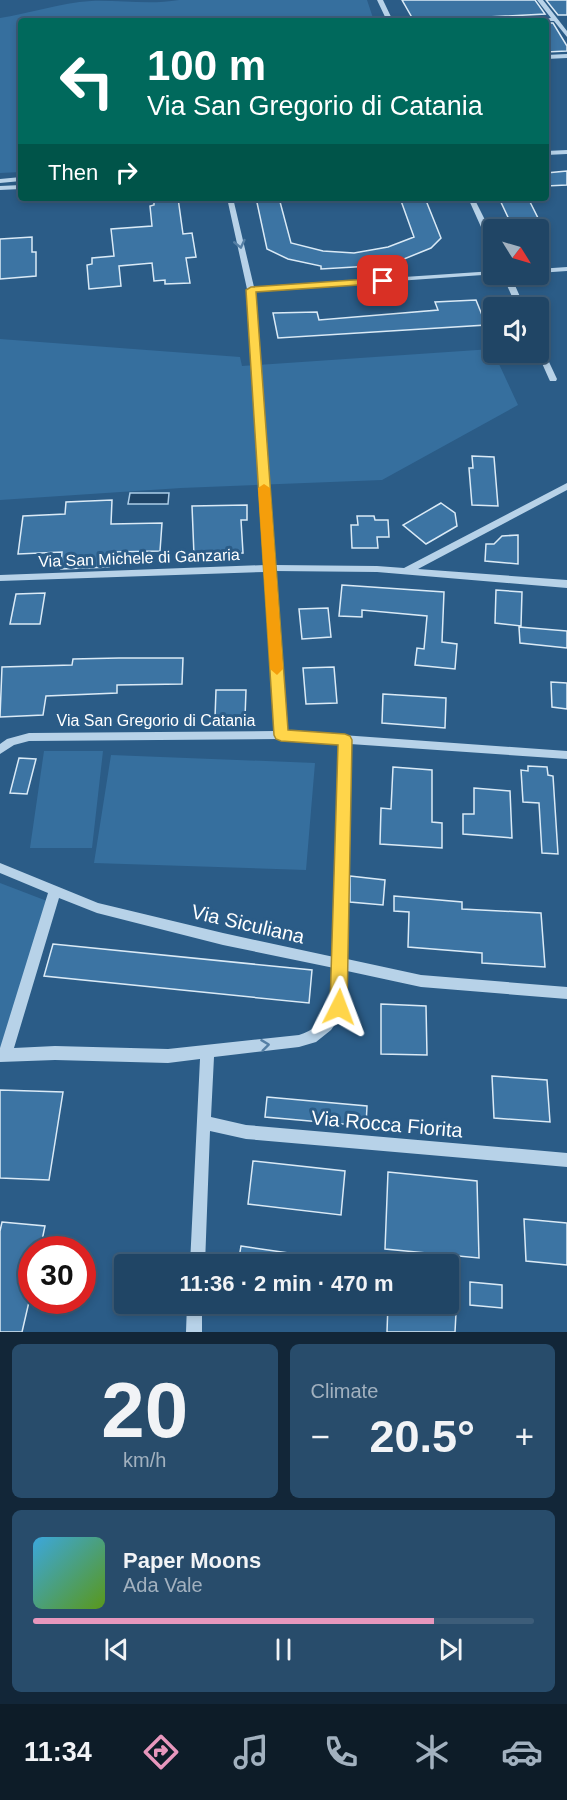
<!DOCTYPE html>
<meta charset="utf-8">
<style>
:root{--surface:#204565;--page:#284c6b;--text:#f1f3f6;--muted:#a2b1bf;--line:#3d5d79;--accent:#e797bd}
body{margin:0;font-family:Arial,sans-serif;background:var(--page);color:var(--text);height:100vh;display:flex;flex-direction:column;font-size:22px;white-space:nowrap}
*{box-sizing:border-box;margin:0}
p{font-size:20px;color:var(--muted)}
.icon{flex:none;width:33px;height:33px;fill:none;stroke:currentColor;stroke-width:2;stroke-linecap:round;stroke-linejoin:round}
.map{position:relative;height:1332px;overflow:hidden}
.panel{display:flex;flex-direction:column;gap:12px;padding:12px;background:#122638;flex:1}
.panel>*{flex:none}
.guide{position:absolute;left:18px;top:18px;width:531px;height:183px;border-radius:6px;box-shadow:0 3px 9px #0003,0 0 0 2px var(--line);background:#00695c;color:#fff;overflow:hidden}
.needle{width:39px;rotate:127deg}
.buttons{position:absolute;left:483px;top:219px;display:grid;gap:12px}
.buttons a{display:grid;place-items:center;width:66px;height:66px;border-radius:6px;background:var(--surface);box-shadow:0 3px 9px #0003,0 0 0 2px var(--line);font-size:30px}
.speed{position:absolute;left:18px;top:1236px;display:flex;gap:12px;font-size:30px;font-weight:700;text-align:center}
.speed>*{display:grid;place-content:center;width:78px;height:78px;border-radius:50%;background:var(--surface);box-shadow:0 3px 9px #0003,0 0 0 2px var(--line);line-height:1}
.speed .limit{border:9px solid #d22;background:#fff;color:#111}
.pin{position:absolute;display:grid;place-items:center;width:51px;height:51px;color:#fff;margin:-26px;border-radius:12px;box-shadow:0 3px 9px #0006}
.me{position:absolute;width:66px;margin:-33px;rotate:3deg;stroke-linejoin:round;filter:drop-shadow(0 0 4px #0008)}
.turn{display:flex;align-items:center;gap:21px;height:126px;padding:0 30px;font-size:27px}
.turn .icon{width:78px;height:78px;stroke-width:2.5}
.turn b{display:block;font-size:42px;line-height:51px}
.then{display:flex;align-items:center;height:57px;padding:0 30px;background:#0003;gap:12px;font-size:22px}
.big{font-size:45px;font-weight:600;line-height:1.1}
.panel .widget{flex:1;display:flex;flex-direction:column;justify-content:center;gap:9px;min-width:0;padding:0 21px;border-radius:9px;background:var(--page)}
.panel .dial{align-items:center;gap:0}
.dial b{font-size:78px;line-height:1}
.song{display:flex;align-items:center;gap:18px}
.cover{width:72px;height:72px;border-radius:9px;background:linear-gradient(135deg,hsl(200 70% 55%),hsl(90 70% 35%))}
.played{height:6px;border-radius:3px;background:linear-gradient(90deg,var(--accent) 80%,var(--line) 80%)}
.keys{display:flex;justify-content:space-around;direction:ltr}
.heat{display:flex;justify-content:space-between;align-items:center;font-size:33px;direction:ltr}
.panel .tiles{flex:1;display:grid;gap:12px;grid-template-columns:1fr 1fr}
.widget:last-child{grid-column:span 2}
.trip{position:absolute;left:114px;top:1254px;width:345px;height:60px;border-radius:6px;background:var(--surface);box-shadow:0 3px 9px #0003,0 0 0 2px var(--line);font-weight:600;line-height:60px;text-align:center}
.dock{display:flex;height:96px;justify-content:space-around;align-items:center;background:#0d1c28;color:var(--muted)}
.dock .icon{width:42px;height:42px}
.dock .selected{color:var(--accent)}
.dock b{font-size:27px;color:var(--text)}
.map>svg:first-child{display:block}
</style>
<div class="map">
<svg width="567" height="1332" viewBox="0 0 567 1332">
<rect width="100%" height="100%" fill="#2b5c87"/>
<path fill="#366f9e" d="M179 0H367L374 21H21V172L0 173V18C31 13 60 3 91 1 121 0 150 5 179 0Z
M0 339 240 357 242 366 492 349 518 405 382 480 181 488 0 500Z
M44 751H103L92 848H30Z
M111 755 315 763 306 870 94 863Z
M0 883 47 901 0 1052Z"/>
<path fill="#1f4568" stroke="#accde8" stroke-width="1.5" d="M130 493H169L168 504H128Z"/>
<path fill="#3c74a3" stroke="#daeaf6" stroke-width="1.5" d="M402 0H535L545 14 414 21Z
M546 0H567V15H558Z
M546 23H553L567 46V51L546 52Z
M567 171V185L546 186V173Z
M178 198 183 234 192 233 196 257 186 258 190 283 165 284V280L154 281 152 263 119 266 121 286 89 289 87 265 92 264V258L114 256 111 229 152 226 150 206 154 205V200Z
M256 198H279L291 243 323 251 354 253 388 247 414 237 400 198H425L441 238 431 248 404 259 388 263V265L321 269V266L288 259 267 249Z
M499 198H528L544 230H514Z
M32 237V252H36V276L0 279V239Z
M476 300 486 325 278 338 273 313 317 312 319 320 438 310 435 302Z
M472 456 494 457 498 506 472 505 469 468H473Z
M112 500 111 524 162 523 160 551 110 552 109 567 61 569 62 552 18 554 23 516 65 514 66 502Z
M441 503 455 513 457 526 426 544 403 525Z
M247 505V520H241L243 553 194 555 192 506Z
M357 516H374L375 520H388L389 537H377L378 548H352L351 525H358Z
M518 535V564L485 561 486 544H494L502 536Z
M342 585 444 592 442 642 457 644 455 669 415 665 417 648 424 649 427 616 362 610V617L339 616Z
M496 590 522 592 521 626 495 623Z
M45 593 40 624H10L16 594Z
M328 608 331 637 302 639 299 609Z
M519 627 567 631V648L520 643Z
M119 658H183L182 684 117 685V693L46 696 43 715 0 717 2 667 72 665 73 659Z
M334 667 337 703 306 704 303 668Z
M551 682 567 683V709L552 707Z
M216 690H246L245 718H215Z
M383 694 446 698 445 728 382 723Z
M19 758 36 759 27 794 10 793Z
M528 766 547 767 548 775 553 776 558 854 542 853 539 803 523 802 521 770 528 771Z
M393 767 432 770V822L442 823V848L380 844 381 808 391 809Z
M474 788 510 791 512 838 463 834V814H474Z
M350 876 385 880 383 905 350 902Z
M394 896 462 902V909L541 913 545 967 482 963V953L408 947 409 912 394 911Z
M53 944 312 970 309 1003 44 976Z
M381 1004 426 1006 427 1055 381 1054Z
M492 1076 547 1080 550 1122 494 1118Z
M0 1090 63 1092 49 1180 0 1178Z
M267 1097 367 1106 366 1126 265 1117Z
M253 1161 345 1171 341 1215 248 1204Z
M388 1172 477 1181 479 1258 385 1249Z
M524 1219 567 1223V1265L526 1261Z
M2 1222 45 1226 40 1250H32V1289L22 1332H0V1231Z
M241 1246 309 1256 308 1264H238Z
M470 1282 502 1285V1308L470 1305Z
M388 1304H414V1310L456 1313 455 1332H387Z"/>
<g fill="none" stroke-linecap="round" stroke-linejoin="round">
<path fill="#b7d2e8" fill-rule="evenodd" d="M377 0H383L393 21H387Z
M537 0H543L567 31V37L554 21H528L531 19 551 18Z
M567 54V58L546 59V55Z
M567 150V154L546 155V151Z
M21 177V181L0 183V179Z
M21 185V189L0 190V186Z
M227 198H233L254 287 494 271V274H497L255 291 274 565 377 566 404 568 567 483V490L418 569 567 580V588L377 572 275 571 286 731 567 751V759L350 744 347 959 421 975 567 987V999L421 987 347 971V1000L341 1016 331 1030 316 1042 299 1047 214 1057 211 1117 246 1125 567 1153V1167L246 1139 210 1131 205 1264H190L200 1059 168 1063 55 1060 0 1062V1048L48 893 0 873V863L98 903 223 933 334 957 339 743 281 739 29 741 14 745 0 754V744L7 739 29 733 275 731 265 572 0 581V575L265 565 247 289ZM59 898 97 913 223 945 334 968C333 1000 334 1023 299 1035L168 1049 55 1046 14 1048Z
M468 198H474L494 238V249L490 247Z
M567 267V271L538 273V269Z
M502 274H510L525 308H517Z
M538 345 542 347 557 379 556 381H550L549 379 537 352H538Z
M187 1304H202V1332H186Z"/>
</g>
<defs><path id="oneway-chevron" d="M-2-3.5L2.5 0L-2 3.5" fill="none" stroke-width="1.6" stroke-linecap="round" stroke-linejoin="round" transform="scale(1.5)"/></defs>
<g stroke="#557fa4">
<use href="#oneway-chevron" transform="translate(240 244) rotate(77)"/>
<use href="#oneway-chevron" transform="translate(265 1045) rotate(-7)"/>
</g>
<path fill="#ffd54a" stroke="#a68a30" stroke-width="1.5" d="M383 278 387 279V283L256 292 288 730 345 734 350 736 352 740 347 1007 345 1013 339 1015 333 1013 330 1007 338 745 281 741 276 739 274 735 246 290 251 287Z"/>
<path fill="#f59e0b" d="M264 484 270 488 283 669 277 675 270 669 258 488Z"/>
<g text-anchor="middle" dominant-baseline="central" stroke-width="6" stroke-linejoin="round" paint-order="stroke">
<g font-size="16" fill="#fff" stroke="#2b5c87">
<text transform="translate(139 558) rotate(-2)">Via San Michele di Ganzaria</text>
<text x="156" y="720">Via San Gregorio di Catania</text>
</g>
<g font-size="20" fill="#fff" stroke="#2b5c87">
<text transform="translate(248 924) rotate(13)">Via Siculiana</text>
<text transform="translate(387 1124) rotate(5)">Via Rocca Fiorita</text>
</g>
</g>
</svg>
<div class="buttons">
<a><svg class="needle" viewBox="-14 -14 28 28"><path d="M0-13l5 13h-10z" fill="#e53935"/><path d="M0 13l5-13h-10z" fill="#a2b1bf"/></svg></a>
<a><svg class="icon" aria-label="sound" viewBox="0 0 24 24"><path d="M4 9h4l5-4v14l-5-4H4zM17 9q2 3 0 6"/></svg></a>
</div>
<div class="speed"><div class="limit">30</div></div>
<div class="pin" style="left:383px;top:281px;background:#d93025"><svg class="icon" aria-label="arrive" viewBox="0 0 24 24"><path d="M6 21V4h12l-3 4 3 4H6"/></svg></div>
<svg class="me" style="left:339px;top:1007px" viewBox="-20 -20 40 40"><path d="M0-17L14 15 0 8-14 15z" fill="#ffd54a" stroke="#fff" stroke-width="4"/></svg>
<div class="trip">11:36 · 2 min · 470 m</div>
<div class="guide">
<div class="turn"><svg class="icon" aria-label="left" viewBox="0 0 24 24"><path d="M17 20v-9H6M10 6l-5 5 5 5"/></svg><div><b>100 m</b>Via San Gregorio di Catania</div></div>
<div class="then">Then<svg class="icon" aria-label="right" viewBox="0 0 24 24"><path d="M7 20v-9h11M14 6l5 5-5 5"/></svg></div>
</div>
</div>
<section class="panel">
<div class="tiles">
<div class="widget dial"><b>20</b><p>km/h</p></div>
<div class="widget"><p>Climate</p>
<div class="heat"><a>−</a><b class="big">20.5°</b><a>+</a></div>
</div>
<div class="widget">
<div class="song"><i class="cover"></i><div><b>Paper Moons</b><p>Ada Vale</p></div></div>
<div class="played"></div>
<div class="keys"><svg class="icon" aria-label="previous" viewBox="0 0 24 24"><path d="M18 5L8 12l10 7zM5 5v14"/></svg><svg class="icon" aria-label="pause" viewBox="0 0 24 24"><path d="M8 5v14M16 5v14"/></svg><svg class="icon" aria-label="next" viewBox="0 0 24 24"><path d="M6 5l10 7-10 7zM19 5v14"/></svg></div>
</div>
</div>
</section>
<nav class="dock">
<b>11:34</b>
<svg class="icon selected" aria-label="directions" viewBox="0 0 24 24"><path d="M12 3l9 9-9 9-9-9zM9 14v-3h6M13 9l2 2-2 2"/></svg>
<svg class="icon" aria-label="music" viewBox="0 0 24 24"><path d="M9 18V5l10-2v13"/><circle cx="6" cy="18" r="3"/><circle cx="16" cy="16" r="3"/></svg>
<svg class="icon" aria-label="phone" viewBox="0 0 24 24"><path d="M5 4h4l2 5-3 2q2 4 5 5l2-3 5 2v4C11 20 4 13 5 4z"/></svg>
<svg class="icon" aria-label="climate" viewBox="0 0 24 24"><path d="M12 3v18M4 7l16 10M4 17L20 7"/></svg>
<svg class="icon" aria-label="car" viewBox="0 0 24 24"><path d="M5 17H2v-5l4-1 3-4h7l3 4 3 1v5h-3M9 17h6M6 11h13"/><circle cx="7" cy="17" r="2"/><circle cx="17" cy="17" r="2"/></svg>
</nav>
